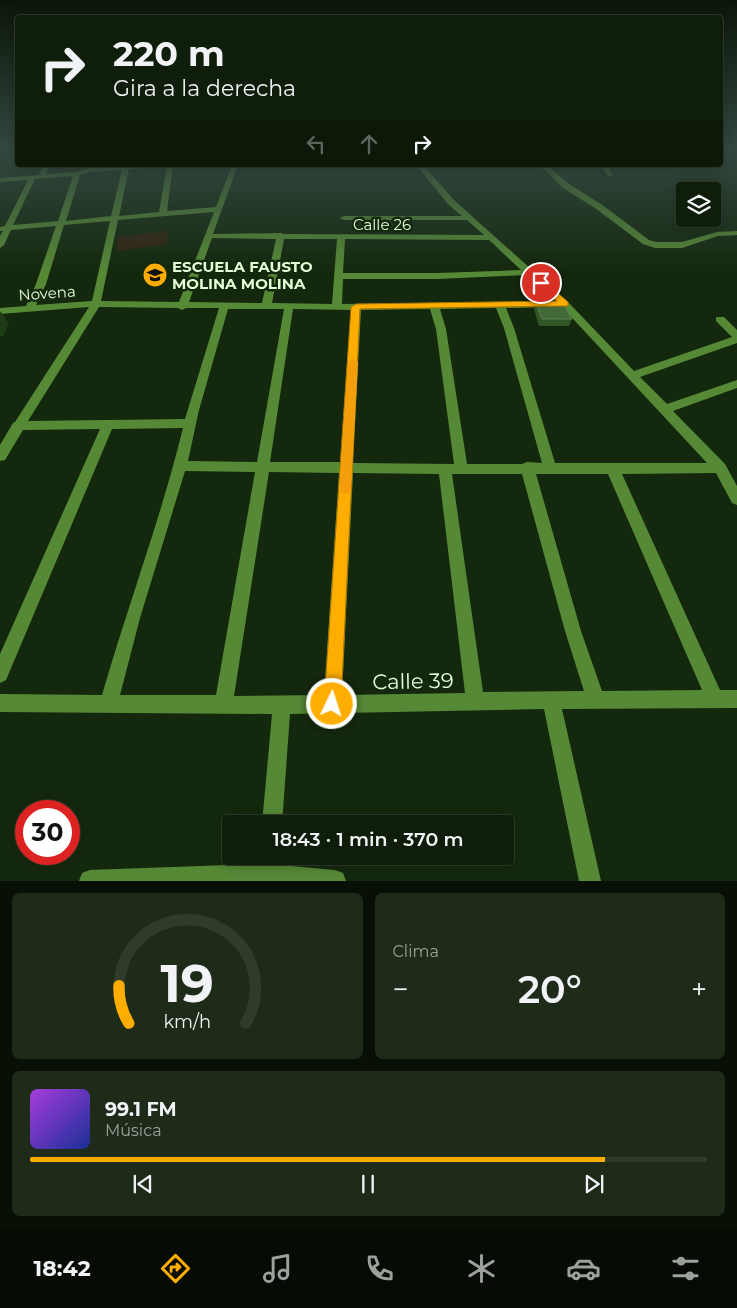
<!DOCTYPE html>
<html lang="es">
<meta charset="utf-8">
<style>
:root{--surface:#0f1e0a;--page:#1d2b18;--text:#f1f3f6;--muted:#9ba29c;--line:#2f3c2b;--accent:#ffae01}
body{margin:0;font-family:Montserrat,sans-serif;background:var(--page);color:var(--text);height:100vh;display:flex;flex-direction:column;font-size:19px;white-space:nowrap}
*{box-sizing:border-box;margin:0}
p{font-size:16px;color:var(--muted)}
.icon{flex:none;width:28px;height:28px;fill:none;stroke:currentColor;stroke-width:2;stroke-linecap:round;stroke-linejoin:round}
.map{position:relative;height:881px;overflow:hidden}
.panel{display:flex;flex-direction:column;gap:12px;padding:12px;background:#081006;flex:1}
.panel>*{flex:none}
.hud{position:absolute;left:15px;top:15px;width:708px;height:152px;border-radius:5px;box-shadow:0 2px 12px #0003,0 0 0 1px var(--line);background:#0f1e0a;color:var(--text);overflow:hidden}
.buttons{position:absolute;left:676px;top:182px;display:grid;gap:10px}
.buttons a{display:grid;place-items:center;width:45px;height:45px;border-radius:5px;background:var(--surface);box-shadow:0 2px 12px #0003,0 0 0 1px var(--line);font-size:25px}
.speed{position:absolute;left:15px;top:800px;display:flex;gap:10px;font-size:25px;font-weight:700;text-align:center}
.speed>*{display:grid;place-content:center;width:65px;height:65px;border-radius:50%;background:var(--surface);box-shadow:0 2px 12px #0003,0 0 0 1px var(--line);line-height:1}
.speed .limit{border:8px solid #d22;background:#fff;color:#111}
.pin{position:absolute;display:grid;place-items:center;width:42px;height:42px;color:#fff;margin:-21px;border:2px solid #fff;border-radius:50%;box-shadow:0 1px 5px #0007}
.me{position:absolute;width:55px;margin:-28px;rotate:4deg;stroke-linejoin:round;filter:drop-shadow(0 0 4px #0008)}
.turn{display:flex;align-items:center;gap:18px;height:105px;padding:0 15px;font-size:22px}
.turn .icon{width:65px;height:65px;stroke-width:2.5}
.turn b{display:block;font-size:35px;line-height:42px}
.lanes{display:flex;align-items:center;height:48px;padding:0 15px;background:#0003;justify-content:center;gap:25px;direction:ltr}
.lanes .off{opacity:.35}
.big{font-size:38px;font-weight:600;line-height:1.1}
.panel .widget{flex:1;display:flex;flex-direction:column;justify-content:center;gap:8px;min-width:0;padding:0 18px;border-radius:8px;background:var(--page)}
.panel .dial{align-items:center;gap:0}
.dial svg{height:130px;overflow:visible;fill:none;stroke:var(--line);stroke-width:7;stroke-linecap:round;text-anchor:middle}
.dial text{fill:var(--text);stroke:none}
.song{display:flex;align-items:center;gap:15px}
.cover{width:60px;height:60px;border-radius:8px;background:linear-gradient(135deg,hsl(280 70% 55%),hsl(230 70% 35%))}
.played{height:5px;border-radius:2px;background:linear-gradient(90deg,var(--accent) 85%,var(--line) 85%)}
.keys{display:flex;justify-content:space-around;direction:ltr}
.heat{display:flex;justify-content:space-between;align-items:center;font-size:28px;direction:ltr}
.panel .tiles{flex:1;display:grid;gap:12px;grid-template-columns:1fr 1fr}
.widget:last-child{grid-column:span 2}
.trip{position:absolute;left:222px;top:815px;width:292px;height:50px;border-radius:5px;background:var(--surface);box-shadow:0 2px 12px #0003,0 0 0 1px var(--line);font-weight:600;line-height:50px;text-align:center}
.tab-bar{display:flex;height:80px;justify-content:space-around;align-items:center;background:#060c04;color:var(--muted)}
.tab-bar .icon{width:35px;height:35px}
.tab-bar .current{color:var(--accent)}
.tab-bar b{font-size:22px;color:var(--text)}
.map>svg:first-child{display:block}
</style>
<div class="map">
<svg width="737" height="881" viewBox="0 0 737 881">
<rect width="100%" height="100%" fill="#14280e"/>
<path fill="#322311" d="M168 231 167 244 116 251 118 237Z"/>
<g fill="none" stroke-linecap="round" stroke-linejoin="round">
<path fill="#568936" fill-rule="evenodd" d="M43 165H49L46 174 76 172 89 168 158 165 155 167 129 169 119 216 159 212 167 165H173L167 211 216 207 232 165H238L213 234 281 233 284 234 484 235 467 220H344L340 218 344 216H462L449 205 416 165H423L455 201 568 302 634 371 732 337 716 321V317H724L737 330V343L640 377 667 404 737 380V388L673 411 725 464 737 486V505L732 503 716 473 622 474 720 690H737V708L562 709 601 881H579L544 709 290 714 282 824H262L272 714 0 712V694L102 695C128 605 161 518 183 428L112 429 6 680 0 683V654L100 429 23 430 5 460 0 461V445L13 423 15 422 89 307 0 314V308L26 306 36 284 56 226 11 230 4 245 0 248V236L3 231H0V227L5 226 28 180 0 182V178L39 175ZM122 170 111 216 66 221 80 175 90 172ZM73 176 58 221 13 225 35 179ZM214 212 179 302 101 301 118 220ZM110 221 92 301 36 305 46 284 64 225ZM212 238 276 239 262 303 189 302ZM284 239H337L332 304 272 303ZM345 239 489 240 521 270 437 273H343ZM527 275 556 301 342 304 343 279H437ZM99 307 178 308 182 310 186 308H219L185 419 28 421ZM562 307 707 463H555L514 328 506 308ZM496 308 504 328 542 463 527 462 522 464H467L446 329 440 309ZM228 309H284L257 462 188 461 199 410ZM293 309 351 310 340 462H270ZM430 309 436 329 454 464 353 463 361 310ZM185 471 255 472 216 695H120L140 618ZM269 472 339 473 324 695 234 696ZM353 473 439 474 465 693 342 695ZM452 474H522L565 631 584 691 483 692ZM536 474H608L702 690 602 691 581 631Z
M540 165H547L569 184 601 204 649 240 656 242H682L717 232 737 231V235L718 236 682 248H655L643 244 595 208 563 188Z
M601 165H607L613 175 612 176H608Z
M259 856H281L280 865 335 870 343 873 346 881H79L82 873 90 870 258 864Z"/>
</g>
<path fill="#315726" d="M536 303 572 319 569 326H539L534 309Z"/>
<path fill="#1e3c15" d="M0 311 9 323 3 336 0 337Z"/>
<path fill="#446939" stroke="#5d8051" d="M562 302 572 319H542L536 303Z"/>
<linearGradient id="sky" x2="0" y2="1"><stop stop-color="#0b1608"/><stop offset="0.55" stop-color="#344841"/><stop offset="1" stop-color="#344841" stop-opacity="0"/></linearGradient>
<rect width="737" height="273" fill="url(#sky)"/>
<path fill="#ffae01" stroke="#a67101" d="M538 281H544L568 302V306L360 309 341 704 338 710 332 713 327 710 324 704 351 307 356 304 557 301 538 284Z"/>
<path fill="#f59e0b" d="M353 359 358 362 351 490 350 493H341L339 490 348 362Z"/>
<defs>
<symbol id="school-disc" viewBox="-11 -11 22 22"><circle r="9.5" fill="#ffae01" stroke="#14280e"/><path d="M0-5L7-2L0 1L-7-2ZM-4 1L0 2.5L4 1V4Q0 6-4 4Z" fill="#111"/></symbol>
</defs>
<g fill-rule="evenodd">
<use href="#school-disc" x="141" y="261" width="28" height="28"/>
</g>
<g text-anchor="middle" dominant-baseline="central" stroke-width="5" stroke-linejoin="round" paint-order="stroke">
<g font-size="15" fill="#e2ffd5" stroke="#14280e">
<text x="382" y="224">Calle 26</text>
<text transform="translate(47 293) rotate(-4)">Novena</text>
</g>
<g font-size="15" font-weight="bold" fill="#e2ffd5" stroke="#14280e" text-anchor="start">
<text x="172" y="266">ESCUELA FAUSTO<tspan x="172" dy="17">MOLINA MOLINA</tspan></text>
</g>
<g font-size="21" fill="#e2ffd5" stroke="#14280e">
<text transform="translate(413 681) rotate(-1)">Calle 39</text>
</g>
</g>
</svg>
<div class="buttons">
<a><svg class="icon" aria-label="layers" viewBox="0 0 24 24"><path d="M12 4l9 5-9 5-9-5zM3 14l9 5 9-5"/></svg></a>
</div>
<div class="speed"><div class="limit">30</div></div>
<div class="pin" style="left:541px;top:283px;background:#d93025"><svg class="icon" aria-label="arrive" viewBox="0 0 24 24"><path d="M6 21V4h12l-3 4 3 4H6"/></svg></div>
<svg class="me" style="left:332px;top:704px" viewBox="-20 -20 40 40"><circle r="17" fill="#ffae01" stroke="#fff" stroke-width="3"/><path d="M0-11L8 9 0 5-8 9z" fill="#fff"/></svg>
<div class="trip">18:43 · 1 min · 370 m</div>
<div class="hud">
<div class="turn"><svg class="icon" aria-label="right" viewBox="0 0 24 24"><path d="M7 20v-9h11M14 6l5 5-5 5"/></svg><div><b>220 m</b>Gira a la derecha</div></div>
<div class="lanes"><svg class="icon off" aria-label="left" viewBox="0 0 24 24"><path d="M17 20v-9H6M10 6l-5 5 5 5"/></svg><svg class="icon off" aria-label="ahead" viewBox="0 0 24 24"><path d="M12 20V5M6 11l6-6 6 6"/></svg><svg class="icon" aria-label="right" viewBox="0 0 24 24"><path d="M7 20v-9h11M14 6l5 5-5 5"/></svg></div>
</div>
</div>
<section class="panel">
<div class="tiles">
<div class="widget dial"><svg viewBox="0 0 100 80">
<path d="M14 69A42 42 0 1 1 86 69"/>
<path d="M14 69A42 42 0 0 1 8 46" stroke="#ffae01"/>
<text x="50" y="56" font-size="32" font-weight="700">19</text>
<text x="50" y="72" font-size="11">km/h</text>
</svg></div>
<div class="widget"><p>Clima</p>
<div class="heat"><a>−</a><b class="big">20°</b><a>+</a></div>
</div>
<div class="widget">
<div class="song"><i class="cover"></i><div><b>99.1 FM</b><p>Música</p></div></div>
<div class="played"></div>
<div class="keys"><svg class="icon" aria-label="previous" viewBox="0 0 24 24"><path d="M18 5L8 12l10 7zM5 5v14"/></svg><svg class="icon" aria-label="pause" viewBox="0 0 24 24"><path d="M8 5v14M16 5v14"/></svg><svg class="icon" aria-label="next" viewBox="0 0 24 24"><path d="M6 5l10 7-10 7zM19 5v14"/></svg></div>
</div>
</div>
</section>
<nav class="tab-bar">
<b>18:42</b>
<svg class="icon current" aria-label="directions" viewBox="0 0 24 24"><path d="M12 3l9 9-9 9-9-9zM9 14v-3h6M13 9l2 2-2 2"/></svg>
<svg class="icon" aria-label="music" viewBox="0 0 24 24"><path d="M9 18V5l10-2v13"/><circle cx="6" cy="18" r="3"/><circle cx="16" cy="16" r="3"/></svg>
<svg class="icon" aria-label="phone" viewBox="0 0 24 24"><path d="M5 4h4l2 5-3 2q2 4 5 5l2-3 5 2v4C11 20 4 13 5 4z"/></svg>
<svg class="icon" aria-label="climate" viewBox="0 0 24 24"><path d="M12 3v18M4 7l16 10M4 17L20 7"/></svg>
<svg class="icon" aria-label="car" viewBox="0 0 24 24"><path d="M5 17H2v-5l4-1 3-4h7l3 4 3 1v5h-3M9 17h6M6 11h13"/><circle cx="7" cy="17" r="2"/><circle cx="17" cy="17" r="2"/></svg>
<svg class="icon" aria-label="filters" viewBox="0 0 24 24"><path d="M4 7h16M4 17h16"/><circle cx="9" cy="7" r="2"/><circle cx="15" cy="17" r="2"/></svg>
</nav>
